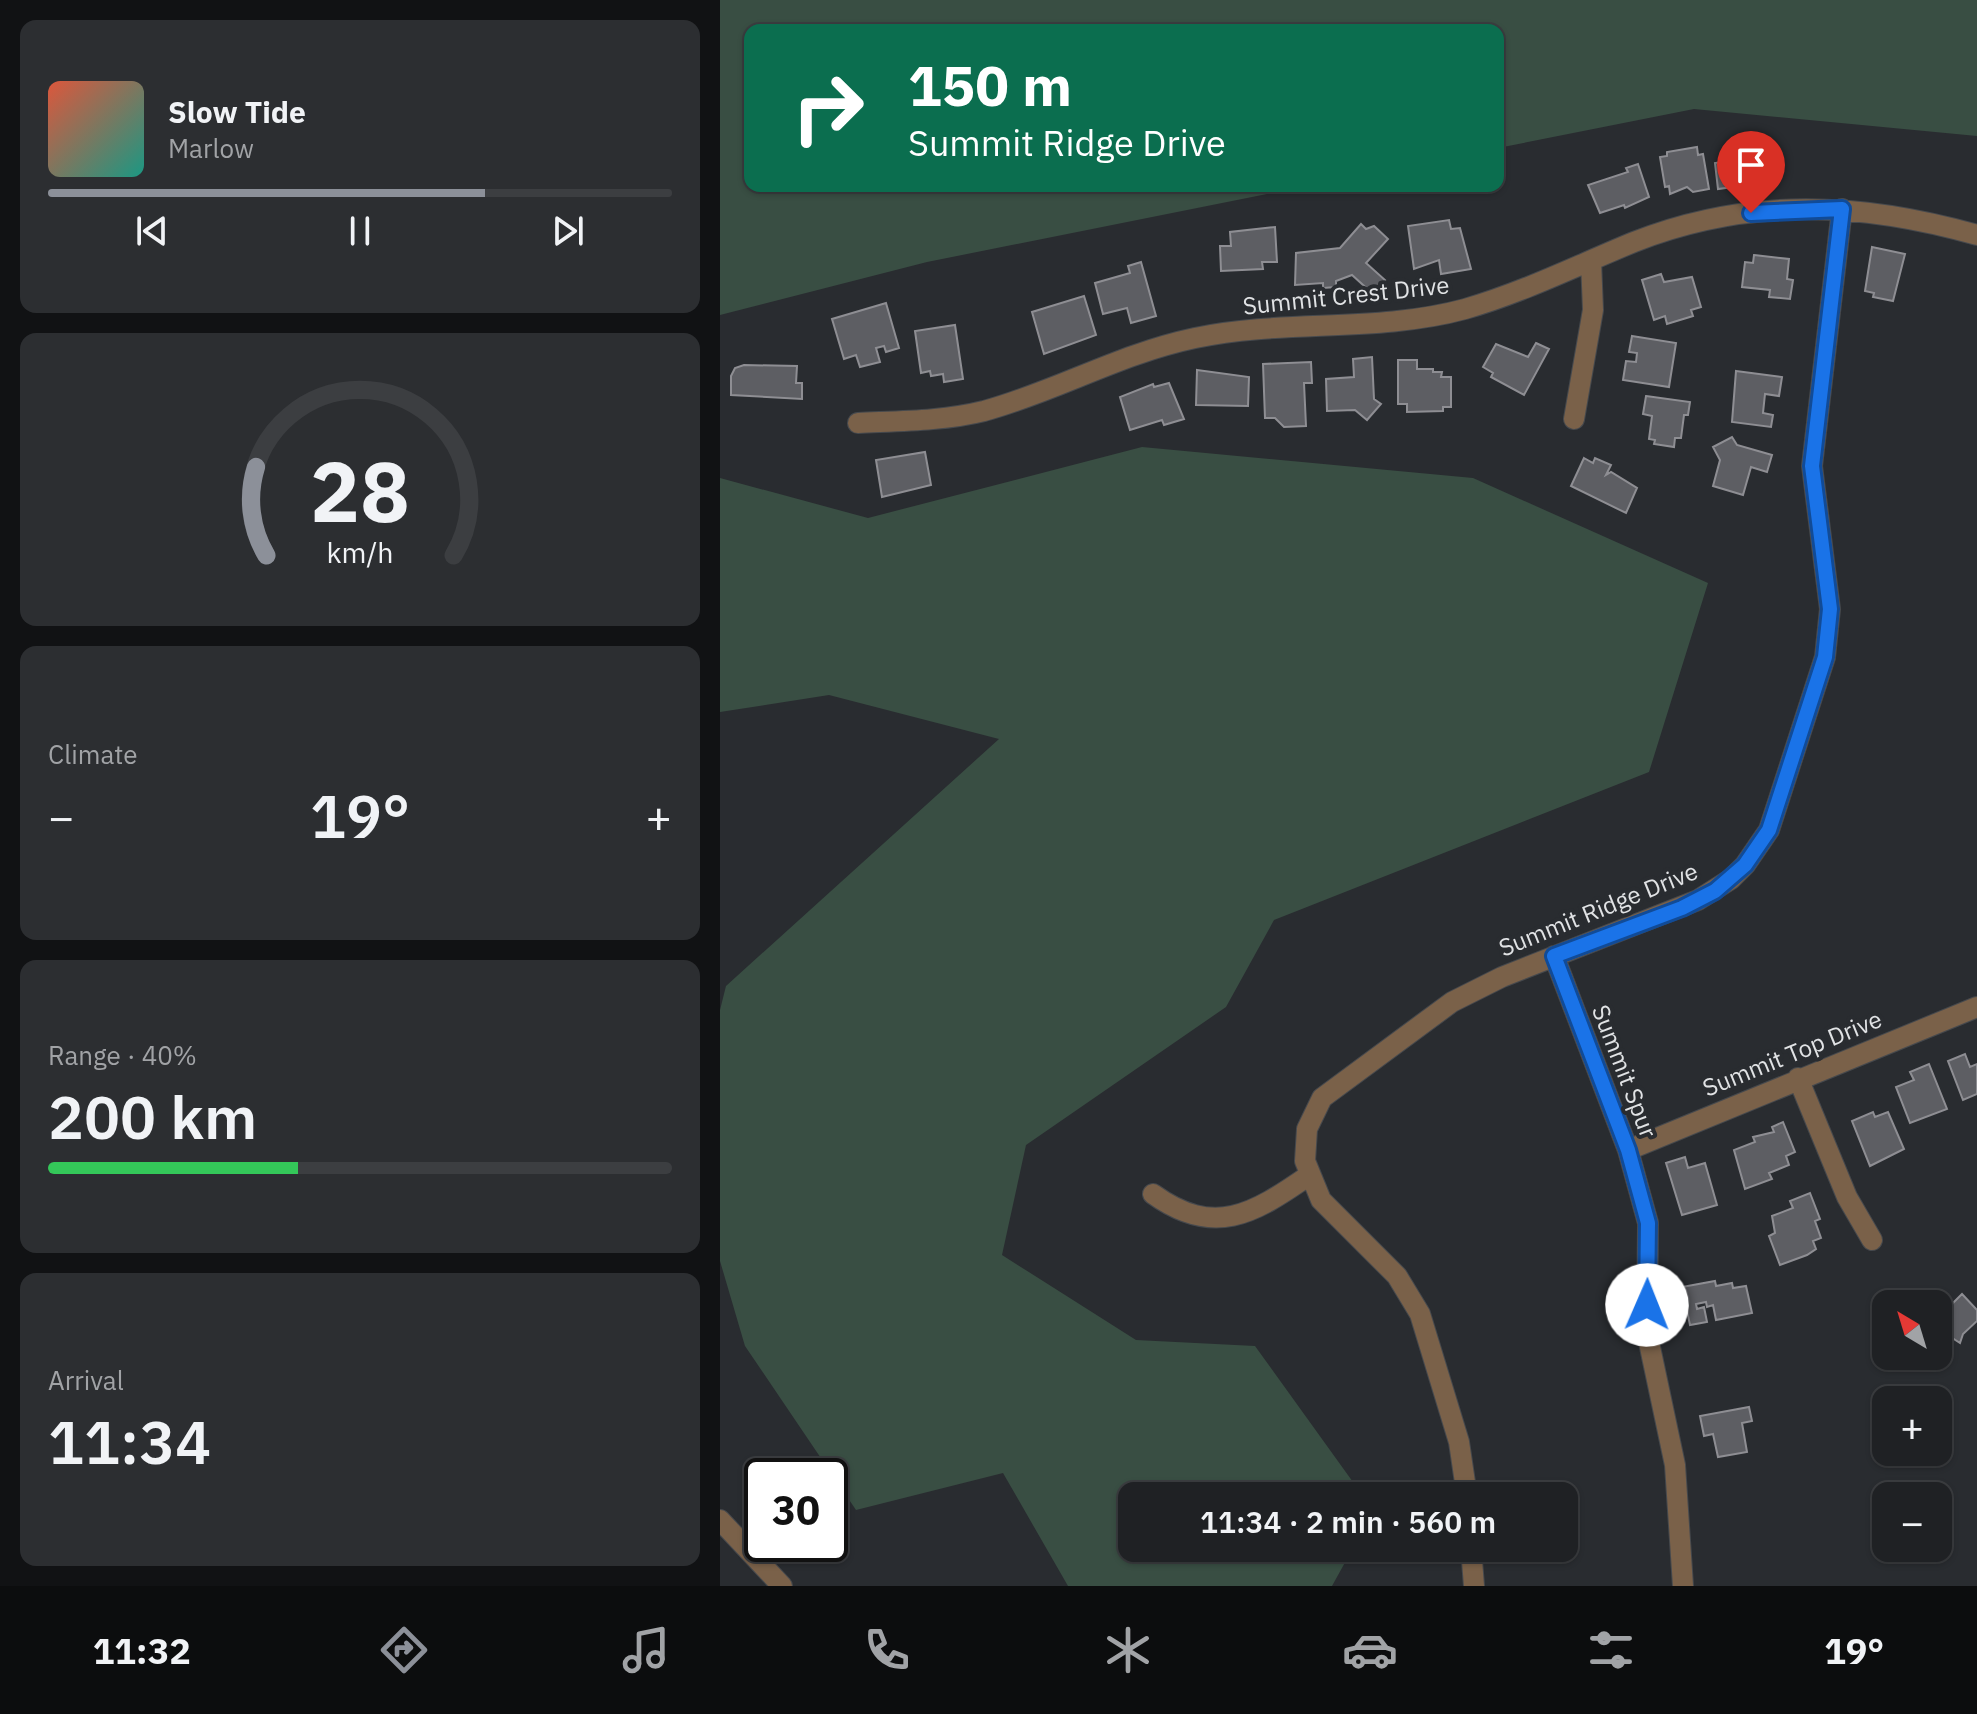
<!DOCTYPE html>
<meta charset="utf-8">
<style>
:root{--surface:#1f2124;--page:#2c2e31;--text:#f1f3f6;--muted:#a1a3a6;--line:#3c3e41;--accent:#8c9099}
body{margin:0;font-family:"IBM Plex Sans",sans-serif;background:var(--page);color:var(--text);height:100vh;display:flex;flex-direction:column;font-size:30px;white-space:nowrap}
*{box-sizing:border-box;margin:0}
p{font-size:26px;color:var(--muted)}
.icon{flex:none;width:44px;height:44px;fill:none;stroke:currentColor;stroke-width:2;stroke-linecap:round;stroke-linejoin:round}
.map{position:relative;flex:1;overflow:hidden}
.drawer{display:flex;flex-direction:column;gap:20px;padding:20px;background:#111214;width:720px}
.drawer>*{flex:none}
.hud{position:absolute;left:24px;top:24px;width:760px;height:168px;border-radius:16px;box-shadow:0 2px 6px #0004,0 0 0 2px var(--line);background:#0b6e4f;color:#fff;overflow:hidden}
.needle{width:52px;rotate:322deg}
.buttons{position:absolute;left:1152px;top:1290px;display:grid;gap:16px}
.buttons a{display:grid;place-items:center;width:80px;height:80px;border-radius:16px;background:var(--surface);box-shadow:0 2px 6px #0004,0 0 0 2px var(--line);font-size:40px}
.speed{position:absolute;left:24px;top:1458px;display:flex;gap:16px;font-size:40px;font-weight:700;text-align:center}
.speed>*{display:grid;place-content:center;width:104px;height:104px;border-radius:50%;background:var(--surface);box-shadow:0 2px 6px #0004,0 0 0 2px var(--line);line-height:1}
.speed .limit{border:4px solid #111;border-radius:12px;background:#fff;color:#111}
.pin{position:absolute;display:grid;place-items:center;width:68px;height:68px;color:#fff;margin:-82px -34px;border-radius:50% 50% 50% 0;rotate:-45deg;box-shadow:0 0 8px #0007}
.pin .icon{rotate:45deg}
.me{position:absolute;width:88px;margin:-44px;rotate:1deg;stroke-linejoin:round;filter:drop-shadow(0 0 6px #0008)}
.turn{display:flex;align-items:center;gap:28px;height:168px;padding:0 32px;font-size:36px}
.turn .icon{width:104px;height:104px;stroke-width:2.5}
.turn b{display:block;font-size:56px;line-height:68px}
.big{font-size:60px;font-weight:600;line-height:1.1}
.drawer .tile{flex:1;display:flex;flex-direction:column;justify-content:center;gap:12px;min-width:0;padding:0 28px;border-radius:16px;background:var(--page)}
.drawer .dial{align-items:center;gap:0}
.dial svg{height:208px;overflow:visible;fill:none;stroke:var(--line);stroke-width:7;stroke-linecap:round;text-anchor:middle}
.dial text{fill:var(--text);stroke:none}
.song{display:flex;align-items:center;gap:24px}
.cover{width:96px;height:96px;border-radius:12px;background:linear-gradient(135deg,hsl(10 70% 55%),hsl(170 70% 35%))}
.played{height:8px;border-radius:4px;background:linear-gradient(90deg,var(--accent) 70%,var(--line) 70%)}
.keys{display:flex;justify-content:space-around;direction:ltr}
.heat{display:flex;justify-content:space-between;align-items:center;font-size:44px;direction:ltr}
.charge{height:12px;border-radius:6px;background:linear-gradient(90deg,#34c759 40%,var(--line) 0)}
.trip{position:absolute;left:398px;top:1482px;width:460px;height:80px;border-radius:16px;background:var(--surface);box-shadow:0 2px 6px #0004,0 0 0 2px var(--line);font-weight:600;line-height:80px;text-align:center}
.tab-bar{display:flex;height:128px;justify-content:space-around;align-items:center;background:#0c0d0e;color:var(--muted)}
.tab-bar .icon{width:56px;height:56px}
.tab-bar .active{color:var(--accent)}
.tab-bar b{font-size:36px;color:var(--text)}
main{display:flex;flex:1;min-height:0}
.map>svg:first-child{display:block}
</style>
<main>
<section class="drawer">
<div class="tile">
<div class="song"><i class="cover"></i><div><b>Slow Tide</b><p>Marlow</p></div></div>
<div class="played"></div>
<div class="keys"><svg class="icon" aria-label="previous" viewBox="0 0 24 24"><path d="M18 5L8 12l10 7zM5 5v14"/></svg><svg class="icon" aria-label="pause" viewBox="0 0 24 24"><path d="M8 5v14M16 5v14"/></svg><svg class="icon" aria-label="next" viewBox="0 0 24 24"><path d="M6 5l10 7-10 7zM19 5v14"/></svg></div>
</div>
<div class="tile dial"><svg viewBox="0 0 100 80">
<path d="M14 69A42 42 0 1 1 86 69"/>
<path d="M14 69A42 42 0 0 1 10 35" stroke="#8c9099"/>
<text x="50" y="56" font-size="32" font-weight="700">28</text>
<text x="50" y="72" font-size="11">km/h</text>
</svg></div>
<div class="tile"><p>Climate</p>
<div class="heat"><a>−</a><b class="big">19°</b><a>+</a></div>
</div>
<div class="tile"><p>Range · 40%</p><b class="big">200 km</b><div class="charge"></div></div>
<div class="tile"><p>Arrival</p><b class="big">11:34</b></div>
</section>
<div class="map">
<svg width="1257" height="1586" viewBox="0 0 1257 1586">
<rect width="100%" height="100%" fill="#292c30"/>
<path fill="#394e43" d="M0 0H1257V136L974 109 778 148V30H30V186H587L207 262 0 315Z
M422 447 753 478 988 583 929 772 554 920 506 1007 306 1145 282 1255 416 1340 535 1346 643 1496H412V1548H633L612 1586H348L283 1473 136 1510 25 1346 0 1261V1010L6 986 279 739 109 695 0 712V478L148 518Z"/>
<path fill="#5d5e63" stroke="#8e8e93" stroke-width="2" d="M977 147 978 155 983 154 989 189 973 192 967 187 950 194 949 186 945 187 940 157 947 156V152Z
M1040 150 1042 161H1047L1050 178 1042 179V183L998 189 995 163 1019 159 1018 154Z
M918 164 929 197 905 208 904 205 880 213 868 185 908 172 906 168Z
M729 220 731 229 740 228 751 269 721 274 719 260 694 269 688 226Z
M641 224 646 229 654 226 668 239 646 263 665 280 653 294 632 275 616 281V287L603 288V283L575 285 576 253 620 248Z
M555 227 557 262H542L543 269 501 271 500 246H511L510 232Z
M1152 247 1185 254 1173 301 1153 297 1154 293 1145 291Z
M1034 255 1069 259 1067 279 1073 280 1070 299 1049 297 1050 290 1022 287 1025 262 1033 263Z
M421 262 436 316 411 323 407 308 383 314 375 283 410 273 408 266Z
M941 274 944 282 972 277 981 307 971 310 973 316 947 324 945 316 934 320 922 280Z
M364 296 376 335 324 354 312 312Z
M166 303 179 348 166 352 164 346 156 348 160 362 140 367 136 355 124 359 112 319Z
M235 325 243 379 224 382 223 374 211 376 210 371 201 373 195 331Z
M912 336 956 343 949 387 903 380 906 361 916 362 917 353 909 352Z
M816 343 829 349 804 395 771 377 773 373 763 367 776 344 808 357Z
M652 357 654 399 661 404 647 420 635 410 607 411 606 379 634 377 633 359Z
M678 360H697V369H713V372H722L721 377H731V407H723V411L687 412V404H678Z
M591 362 592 383H584L586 426 564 427 555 418H545L543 364Z
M24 365 77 366 76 383H82V399L11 395V376L15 368Z
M477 370 529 377 528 406 476 405Z
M1016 371 1062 377 1059 396 1045 394 1043 413 1053 415 1051 427 1012 422Z
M449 383 464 419 444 425 442 420 410 430 400 397 433 384 434 387Z
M926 396 970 402 968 415H964L961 438H955L954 447 934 444 935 440 929 439 932 416 923 414Z
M1012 437 1017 445 1052 455 1047 472 1031 467 1023 495 993 486 1000 460 993 447Z
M205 452 211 485 162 497 156 460Z
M864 458 873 463 875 458 891 465 886 475 891 472 917 488 906 513 851 486Z
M1245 1054 1250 1067 1257 1064V1094L1243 1100 1228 1061Z
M1209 1064 1227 1109 1190 1123 1176 1087 1194 1080 1190 1072Z
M1153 1112 1155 1117 1168 1112 1184 1149 1150 1166 1132 1121Z
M1063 1122 1075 1152 1066 1156 1069 1165 1049 1173 1052 1179 1025 1189 1014 1150 1035 1142 1033 1137 1054 1132 1052 1127Z
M965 1157 968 1168 985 1163 997 1205 962 1215 946 1163Z
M1090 1193 1100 1219 1095 1221 1101 1238 1093 1241 1096 1249 1087 1255 1060 1265 1049 1236 1055 1233 1052 1216 1073 1208 1070 1201Z
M995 1281 996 1286 1012 1283 1013 1288 1026 1286 1032 1313 996 1320 993 1305 987 1307 986 1302 976 1304 977 1309 984 1307 987 1322 970 1325 962 1287Z
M1242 1294 1257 1310V1321L1243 1334 1240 1343 1223 1332 1218 1342V1318Z
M1029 1407 1032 1421 1022 1423 1027 1452 998 1457 993 1434 984 1436 980 1416Z"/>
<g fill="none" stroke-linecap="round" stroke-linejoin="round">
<defs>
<path id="minor" d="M854 419 873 310 871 261
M138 423C180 421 224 421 264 411 337 391 399 354 475 338 564 319 657 333 745 309 804 292 858 265 914 242 1028 197 1141 202 1257 235
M834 956 908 1150 928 1223 927 1333 955 1465 963 1586
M1078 1078 1127 1197 1152 1240
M908 1150 1257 1007
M433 1194C494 1238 533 1214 588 1176
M747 1496 739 1442 700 1314 677 1276 601 1200 585 1161 587 1129 602 1098 732 1002 782 977 978 900 1011 879 1025 865 1049 830 1105 657 1110 609 1092 466 1122 209
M0 1520 62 1586
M751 1548 754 1586"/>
</defs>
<use href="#minor" stroke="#46494d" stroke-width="22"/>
<use href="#minor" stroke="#7a6149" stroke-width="20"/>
</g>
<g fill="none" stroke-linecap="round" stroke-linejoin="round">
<defs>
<path id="route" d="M927 1305 928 1223 908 1150 834 956 962 908 995 891 1025 865 1049 830 1105 657 1110 609 1092 466 1122 209 1031 213"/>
</defs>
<use href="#route" stroke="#114b97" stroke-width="20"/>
<use href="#route" stroke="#1a73e8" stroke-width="14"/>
</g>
<g text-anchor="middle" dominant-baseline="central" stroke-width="8" stroke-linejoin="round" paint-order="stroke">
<g font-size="24" fill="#e1e3e5" stroke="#292c30">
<text transform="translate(626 295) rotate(-6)">Summit Crest Drive</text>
<text transform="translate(878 909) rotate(-22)">Summit Ridge Drive</text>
<text transform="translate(1072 1053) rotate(-22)">Summit Top Drive</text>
<text transform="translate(905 1071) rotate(69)">Summit Spur</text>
</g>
</g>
</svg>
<div class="buttons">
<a><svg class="needle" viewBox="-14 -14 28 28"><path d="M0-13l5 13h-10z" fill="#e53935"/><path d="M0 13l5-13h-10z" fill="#a1a3a6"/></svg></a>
<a>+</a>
<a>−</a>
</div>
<div class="speed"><div class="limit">30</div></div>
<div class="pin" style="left:1031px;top:213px;background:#d93025"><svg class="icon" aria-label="arrive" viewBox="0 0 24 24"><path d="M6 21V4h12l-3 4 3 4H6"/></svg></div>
<svg class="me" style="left:927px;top:1305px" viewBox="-20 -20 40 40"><circle r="19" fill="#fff"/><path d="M0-13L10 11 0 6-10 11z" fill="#1a73e8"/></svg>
<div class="trip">11:34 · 2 min · 560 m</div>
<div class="hud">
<div class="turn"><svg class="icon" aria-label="right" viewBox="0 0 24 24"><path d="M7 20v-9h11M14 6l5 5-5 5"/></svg><div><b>150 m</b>Summit Ridge Drive</div></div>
</div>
</div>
</main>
<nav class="tab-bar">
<b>11:32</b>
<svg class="icon active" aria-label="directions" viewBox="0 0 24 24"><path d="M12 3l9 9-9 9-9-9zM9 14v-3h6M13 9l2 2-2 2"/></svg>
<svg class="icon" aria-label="music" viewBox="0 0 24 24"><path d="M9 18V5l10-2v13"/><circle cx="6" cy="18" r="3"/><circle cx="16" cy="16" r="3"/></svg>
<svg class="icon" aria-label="phone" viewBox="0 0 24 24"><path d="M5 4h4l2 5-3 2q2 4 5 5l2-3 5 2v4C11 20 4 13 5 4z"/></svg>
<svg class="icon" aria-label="climate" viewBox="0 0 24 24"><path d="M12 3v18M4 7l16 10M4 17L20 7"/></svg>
<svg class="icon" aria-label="car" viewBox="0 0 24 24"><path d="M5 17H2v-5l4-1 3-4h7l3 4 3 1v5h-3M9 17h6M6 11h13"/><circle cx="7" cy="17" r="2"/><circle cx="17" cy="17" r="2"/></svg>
<svg class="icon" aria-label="filters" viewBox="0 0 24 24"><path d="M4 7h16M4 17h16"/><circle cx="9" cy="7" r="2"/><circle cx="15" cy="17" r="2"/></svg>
<b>19°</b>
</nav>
